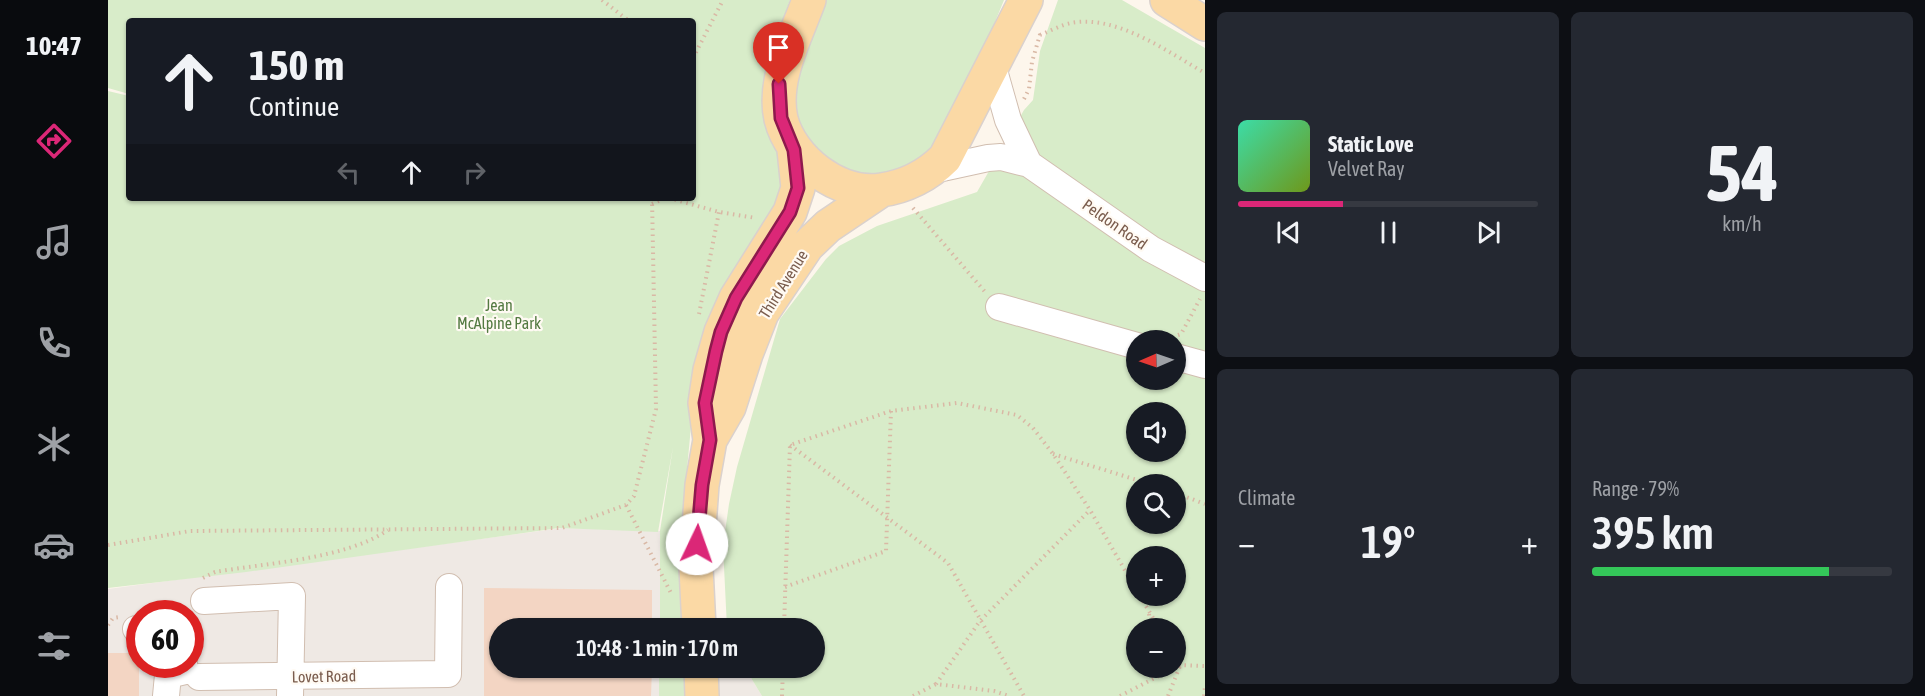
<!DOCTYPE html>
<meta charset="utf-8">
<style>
:root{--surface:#171b24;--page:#242831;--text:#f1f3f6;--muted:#9ea1a6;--line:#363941;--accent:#db2777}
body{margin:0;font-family:"Asap Condensed",sans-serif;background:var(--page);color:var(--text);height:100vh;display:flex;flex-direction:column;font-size:22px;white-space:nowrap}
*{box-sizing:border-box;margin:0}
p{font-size:20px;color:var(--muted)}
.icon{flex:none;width:33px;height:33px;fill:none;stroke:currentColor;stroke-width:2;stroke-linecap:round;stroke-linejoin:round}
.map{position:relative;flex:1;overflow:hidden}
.sheet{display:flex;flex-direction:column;gap:12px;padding:12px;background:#0d0f14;width:720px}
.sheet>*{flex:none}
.hud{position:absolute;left:18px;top:18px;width:570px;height:183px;border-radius:6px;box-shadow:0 2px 4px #0004;background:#171b24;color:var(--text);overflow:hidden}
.needle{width:39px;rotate:268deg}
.buttons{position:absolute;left:1018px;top:330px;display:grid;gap:12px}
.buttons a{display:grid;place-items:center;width:60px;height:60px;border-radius:50%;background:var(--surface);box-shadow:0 2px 4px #0004;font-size:30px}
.speed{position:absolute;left:18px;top:600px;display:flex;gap:12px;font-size:30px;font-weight:700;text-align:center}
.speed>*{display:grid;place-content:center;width:78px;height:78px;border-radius:50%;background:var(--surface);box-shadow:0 2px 4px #0004;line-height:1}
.speed .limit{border:9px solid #d22;background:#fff;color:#111}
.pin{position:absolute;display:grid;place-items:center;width:51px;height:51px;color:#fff;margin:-62px -26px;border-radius:50% 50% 50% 0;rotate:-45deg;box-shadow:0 0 6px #0007}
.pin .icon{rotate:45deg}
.me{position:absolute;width:66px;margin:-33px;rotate:3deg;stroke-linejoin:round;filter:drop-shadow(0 0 4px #0008)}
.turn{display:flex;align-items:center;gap:21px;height:126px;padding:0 24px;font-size:27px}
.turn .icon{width:78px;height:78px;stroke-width:2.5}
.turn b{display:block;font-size:42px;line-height:51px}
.lanes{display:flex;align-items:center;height:57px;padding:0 24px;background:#0003;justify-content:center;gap:30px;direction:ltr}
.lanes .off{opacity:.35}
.big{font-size:45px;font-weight:600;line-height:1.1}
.sheet .card{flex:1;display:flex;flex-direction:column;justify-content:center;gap:9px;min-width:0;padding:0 21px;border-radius:9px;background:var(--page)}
.sheet .dial{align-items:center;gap:0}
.dial b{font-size:78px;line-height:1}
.song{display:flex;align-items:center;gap:18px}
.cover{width:72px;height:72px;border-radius:9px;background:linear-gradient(135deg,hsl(160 70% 55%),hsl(80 70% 35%))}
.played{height:6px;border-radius:3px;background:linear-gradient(90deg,var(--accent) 35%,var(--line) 35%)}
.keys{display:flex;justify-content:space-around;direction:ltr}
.heat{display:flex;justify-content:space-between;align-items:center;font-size:33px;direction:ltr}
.charge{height:9px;border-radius:4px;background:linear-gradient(90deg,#34c759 79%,var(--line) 0)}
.sheet .tiles{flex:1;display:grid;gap:12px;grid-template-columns:repeat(2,1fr)}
.trip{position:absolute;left:381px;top:618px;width:336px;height:60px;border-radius:30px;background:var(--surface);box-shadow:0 2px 4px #0004;font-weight:600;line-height:60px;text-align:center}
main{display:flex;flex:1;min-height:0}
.dock{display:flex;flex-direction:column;width:108px;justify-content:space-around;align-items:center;background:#090b0e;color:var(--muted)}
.dock .icon{width:42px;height:42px}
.dock .on{color:var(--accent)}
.dock b{font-size:27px;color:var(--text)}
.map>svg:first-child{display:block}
</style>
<main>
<nav class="dock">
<b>10:47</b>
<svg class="icon on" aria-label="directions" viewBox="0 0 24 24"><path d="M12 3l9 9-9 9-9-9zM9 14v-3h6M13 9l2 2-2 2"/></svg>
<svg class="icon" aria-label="music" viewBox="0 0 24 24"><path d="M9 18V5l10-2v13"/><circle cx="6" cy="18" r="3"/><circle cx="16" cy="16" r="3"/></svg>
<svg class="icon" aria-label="phone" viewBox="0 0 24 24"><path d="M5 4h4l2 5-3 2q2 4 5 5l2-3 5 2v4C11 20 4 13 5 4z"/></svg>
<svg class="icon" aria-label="climate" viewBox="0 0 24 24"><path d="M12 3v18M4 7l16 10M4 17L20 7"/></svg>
<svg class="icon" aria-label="car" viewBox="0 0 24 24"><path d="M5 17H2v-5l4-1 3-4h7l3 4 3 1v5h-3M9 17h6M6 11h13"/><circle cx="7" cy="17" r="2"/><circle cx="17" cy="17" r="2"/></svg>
<svg class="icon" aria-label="filters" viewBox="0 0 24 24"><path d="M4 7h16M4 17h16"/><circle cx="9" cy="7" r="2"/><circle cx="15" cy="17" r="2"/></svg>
</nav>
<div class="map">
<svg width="1097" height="696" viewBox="0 0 1097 696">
<rect width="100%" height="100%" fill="#fdf6ec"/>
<path fill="#efe9e4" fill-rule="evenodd" d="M454 528 552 531 615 628H392V668H637L654 696H0V589ZM32 614H82V664H32Z"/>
<path fill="#d8ecc9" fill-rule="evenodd" d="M0 0H682L658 66V121L677 172V198L585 405 578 480 575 561 577 628H552V531L565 447 550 532 451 528 138 572 0 588V91L21 96V198H585V21H21V94L0 88Z
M715 0H896L839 139 821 155 766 179 705 156 686 116 683 78Z
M950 0H1014L1097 48V696H654L637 668H706V628H619L615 546 621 504 629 467 672 319 718 259 731 246 769 226 869 192 916 110 925 100 932 51ZM1029 340H1068V380H1029ZM1029 412H1068V452H1029ZM1029 484H1068V524H1029ZM1029 556H1068V596H1029ZM1029 628H1068V668H1029Z
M551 668H578V696H551Z"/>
<path fill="#f3d5c3" d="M376 588 544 590V628H392V668H544L543 696H376Z
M0 653H31V696H0Z"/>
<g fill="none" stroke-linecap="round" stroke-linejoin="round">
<defs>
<path id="minor" d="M885 67 900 120 921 164
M825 170 880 158 893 157 921 164 1043 249 1097 278
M891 307 1029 346
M1068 357 1097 365
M96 601 184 596 182 696
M28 629 32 630
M91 677 340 674 341 587
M58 696 60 675 77 671 76 664"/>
<path id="major" d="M701 0C688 36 664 80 673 119 683 159 730 196 773 190 797 187 820 175 837 158L918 0
M1059 0 1097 24
M602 440 621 407 638 354 654 313 699 246 720 226 772 191
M591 628 588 568 594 485 602 440 597 403 602 370 613 332 628 298 682 212 690 188 686 150
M593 668 594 696"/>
</defs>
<use href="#minor" stroke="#d1beb0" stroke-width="28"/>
<use href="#major" stroke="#dad1cd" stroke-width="36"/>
<path stroke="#d9b8a5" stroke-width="4" stroke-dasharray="1.5 4.5" stroke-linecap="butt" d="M494 0 521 21
M932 35C942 31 953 25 963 23 1008 14 1060 52 1097 73
M585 58 615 0
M916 99 921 89 924 62 933 31
M561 198 611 212 648 218
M544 204 557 198
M805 208 878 293
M591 314 611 212
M1070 335 1073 334 1092 299
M682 445 840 563 916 696
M945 454 1042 484
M1068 493 1097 504
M518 505 563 593
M0 545 82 531 454 528 518 505 526 496 548 409 544 198
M95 578 107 572C158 563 238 559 280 530
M677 587 778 551 783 411
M1032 596 1051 628
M1041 614 1043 628
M0 625 5 618 12 617
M676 628 682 445 783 411 849 403 909 415 925 428 945 454 982 510 1029 591
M1068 658 1072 665
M1047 668 1048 678
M828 684 872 621 982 510
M674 696 675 668
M805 696 828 684 886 691 901 696
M1012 696 1072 665 1097 666
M1060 696 1072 666
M1096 696 1097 686"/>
<use href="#minor" stroke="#fff" stroke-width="26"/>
<use href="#major" stroke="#fbd9a5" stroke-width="33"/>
</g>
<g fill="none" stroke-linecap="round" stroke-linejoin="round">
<defs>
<path id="route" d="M589 544 594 485 602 440 597 403 608 351 613 332 628 298 682 212 690 188 686 150 673 118 671 84"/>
</defs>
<use href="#route" stroke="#8e194d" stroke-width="15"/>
<use href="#route" stroke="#db2777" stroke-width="10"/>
</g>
<g text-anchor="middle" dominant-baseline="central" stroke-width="4.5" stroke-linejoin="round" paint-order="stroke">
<g font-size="16" fill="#7a5c4d" stroke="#fffaf3">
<text transform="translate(1007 224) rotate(35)">Peldon Road</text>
<text transform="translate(675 284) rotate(-58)">Third Avenue</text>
<text transform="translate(216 676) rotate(-1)">Lovet Road</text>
</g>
<g font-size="16" fill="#537a41" stroke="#fffaf3">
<text x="391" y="305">Jean<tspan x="391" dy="18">McAlpine Park</tspan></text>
</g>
</g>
</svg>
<div class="buttons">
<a><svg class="needle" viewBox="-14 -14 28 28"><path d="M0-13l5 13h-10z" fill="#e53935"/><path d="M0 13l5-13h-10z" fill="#9ea1a6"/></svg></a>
<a><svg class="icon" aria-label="sound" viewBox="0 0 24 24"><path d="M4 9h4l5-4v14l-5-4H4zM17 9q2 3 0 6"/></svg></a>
<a><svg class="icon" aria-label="search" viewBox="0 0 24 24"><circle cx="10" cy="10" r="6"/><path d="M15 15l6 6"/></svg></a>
<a>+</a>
<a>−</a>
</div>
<div class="speed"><div class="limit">60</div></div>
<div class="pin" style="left:671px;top:84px;background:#d93025"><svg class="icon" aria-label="arrive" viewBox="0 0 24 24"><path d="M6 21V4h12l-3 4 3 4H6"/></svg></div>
<svg class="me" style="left:589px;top:544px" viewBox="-20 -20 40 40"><circle r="19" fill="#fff"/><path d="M0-13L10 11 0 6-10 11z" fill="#db2777"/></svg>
<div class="trip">10:48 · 1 min · 170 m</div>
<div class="hud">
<div class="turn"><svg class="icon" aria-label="ahead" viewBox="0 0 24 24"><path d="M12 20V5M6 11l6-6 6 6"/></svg><div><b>150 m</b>Continue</div></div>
<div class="lanes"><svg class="icon off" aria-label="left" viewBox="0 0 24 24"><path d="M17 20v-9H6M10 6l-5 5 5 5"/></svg><svg class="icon" aria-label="ahead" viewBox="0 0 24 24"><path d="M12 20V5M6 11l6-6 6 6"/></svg><svg class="icon off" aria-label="right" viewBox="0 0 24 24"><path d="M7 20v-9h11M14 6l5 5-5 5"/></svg></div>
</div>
</div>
<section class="sheet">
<div class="tiles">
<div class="card">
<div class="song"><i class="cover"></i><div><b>Static Love</b><p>Velvet Ray</p></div></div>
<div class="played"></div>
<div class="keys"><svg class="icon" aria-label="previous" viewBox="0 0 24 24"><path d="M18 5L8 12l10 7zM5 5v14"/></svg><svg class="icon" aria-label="pause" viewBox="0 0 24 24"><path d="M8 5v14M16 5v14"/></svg><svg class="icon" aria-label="next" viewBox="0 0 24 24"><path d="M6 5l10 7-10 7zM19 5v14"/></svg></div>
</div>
<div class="card dial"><b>54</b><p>km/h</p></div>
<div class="card"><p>Climate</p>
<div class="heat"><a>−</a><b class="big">19°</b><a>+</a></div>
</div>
<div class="card"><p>Range · 79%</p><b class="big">395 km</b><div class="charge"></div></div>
</div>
</section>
</main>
